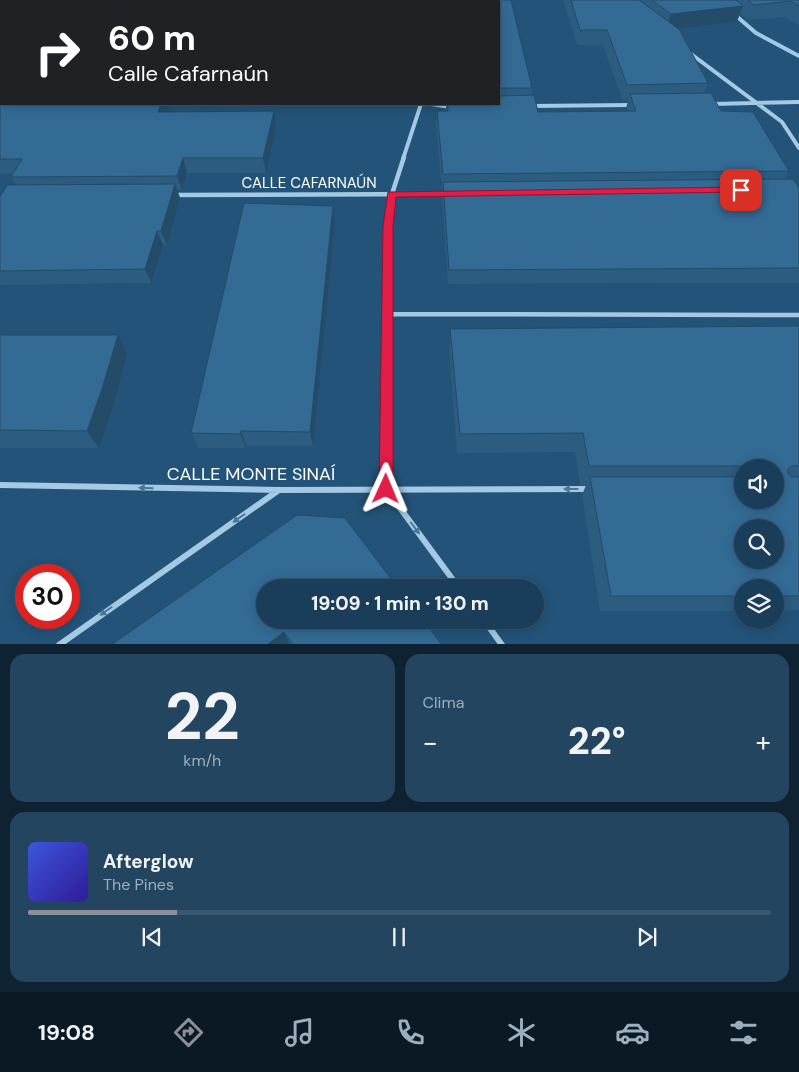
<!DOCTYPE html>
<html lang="es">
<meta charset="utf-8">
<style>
:root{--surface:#1a3e5a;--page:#234560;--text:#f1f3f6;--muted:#9faebb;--line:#385770;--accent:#8c9099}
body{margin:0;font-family:"DM Sans",sans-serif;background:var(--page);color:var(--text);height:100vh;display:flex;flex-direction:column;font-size:19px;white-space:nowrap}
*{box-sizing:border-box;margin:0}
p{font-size:16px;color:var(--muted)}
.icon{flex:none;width:28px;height:28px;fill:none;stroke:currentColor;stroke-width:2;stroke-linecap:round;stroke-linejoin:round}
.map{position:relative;height:644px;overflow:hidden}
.panel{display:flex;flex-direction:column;gap:10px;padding:10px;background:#0e2232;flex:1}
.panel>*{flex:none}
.guide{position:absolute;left:0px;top:0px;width:500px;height:105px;box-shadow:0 2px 12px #0003,0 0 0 1px var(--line);background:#202124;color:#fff;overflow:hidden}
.buttons{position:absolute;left:734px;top:459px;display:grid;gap:10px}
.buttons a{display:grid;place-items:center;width:50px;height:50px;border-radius:50%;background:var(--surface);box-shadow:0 2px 12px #0003,0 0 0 1px var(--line);font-size:25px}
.speed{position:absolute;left:15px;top:564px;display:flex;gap:10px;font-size:25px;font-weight:700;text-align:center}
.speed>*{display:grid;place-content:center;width:65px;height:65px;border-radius:50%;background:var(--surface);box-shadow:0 2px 12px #0003,0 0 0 1px var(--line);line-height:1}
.speed .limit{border:8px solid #d22;background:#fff;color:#111}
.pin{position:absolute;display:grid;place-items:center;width:42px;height:42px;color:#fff;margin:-21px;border-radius:10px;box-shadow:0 2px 8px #0006}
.me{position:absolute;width:55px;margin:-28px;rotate:1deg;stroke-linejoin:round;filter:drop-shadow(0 0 4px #0008)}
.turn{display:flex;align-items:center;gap:18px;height:105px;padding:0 25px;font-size:22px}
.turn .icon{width:65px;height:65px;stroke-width:2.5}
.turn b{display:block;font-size:35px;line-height:42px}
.big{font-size:38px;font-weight:800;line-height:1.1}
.panel .tile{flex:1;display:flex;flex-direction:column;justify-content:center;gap:8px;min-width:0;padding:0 18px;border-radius:15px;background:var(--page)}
.panel .dial{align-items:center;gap:0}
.dial b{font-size:65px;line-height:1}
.song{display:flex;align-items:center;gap:15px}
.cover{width:60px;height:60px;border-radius:8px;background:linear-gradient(135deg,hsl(230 70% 55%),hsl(250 70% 35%))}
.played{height:5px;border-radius:2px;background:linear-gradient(90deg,var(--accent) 20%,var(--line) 20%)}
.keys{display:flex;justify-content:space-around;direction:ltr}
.heat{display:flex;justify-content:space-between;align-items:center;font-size:28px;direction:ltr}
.panel .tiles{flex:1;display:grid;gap:10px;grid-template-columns:1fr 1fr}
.tile:last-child{grid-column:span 2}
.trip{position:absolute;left:256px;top:579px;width:288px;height:50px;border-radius:25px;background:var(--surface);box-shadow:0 2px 12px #0003,0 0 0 1px var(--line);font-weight:800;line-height:50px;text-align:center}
.dock{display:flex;height:80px;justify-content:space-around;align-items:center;background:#0a1924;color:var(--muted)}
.dock .icon{width:35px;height:35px}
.dock .on{color:var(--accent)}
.dock b{font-size:22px;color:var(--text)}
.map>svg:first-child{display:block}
</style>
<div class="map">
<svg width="799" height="645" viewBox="0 0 799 645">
<rect width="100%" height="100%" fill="#235378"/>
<path fill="#2d6690" d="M24 0H253L23 1Z"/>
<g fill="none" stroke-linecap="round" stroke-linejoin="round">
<path stroke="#a4c9e4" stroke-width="4" d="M734 14 756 33 799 56
M687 51 782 122 799 148
M431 104 451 107
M712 104 799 102
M530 106 631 105
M403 159 421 104"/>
<path stroke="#a4c9e4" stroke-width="4.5" d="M172 195 449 194
M387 314 799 315
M387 368 388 226 392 194 404 157"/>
<path stroke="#a4c9e4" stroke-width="6" d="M387 367 386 489 459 588
M0 485 279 490 590 489
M484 620 502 645
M59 645 279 490"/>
</g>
<path fill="#2c5c80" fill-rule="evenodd" d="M511 0 532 88 531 95 538 112 627 111 626 108 628 101H623L603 46 577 45 563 0H799V25L784 17 748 20 740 14 737 21 678 28 708 83 704 93 721 111 789 171 784 179 799 188V283L448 284 442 196 443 188H442L436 125 437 111H446V104H499V1Z
M0 41 1 104H171L168 112 274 111 276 126 266 173H187L182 190H177L180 198 167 245H163L151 283 0 285V197L16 185 11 177 13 174H0Z
M335 223 313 446H246V448H198L191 433Z
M799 326V610L775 611V588H742V611H600L582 495 586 485H580L575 452 457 453 449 350 450 329ZM742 468H775L742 500Z
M0 335 127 354 113 407 99 448H0Z
M297 515 442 645H290L289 643 287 645H111Z"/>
<path fill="#244b68" d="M743 6 737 21 666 30 671 14Z
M161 104H171L162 126 158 112Z
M274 111 276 126 266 173 263 158Z
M183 158 187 173 182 190 177 176Z
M175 184 180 198 167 245 161 231Z
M333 206 335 223 313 446 310 432Z
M157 231 163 245 151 283 145 269Z
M118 335 127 354 113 407 99 448 87 431Z
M241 431 246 446V448L240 434Z
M284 632 289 643 287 645H267Z"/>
<path fill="#336b95" stroke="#244b68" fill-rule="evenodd" d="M269 0H511L532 88H499V1H269Z
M571 0H639L679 29 708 83 627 85 607 30H580Z
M652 0H736L743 6 671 14Z
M748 0H799V6L791 1 754 5Z
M0 41H1V104H161L158 112 274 111 263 158H183L177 176 11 177 22 159H0Z
M711 93 721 111 753 112 789 171 443 174 437 111H448V104H499V96L534 95 538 112 636 111 630 94Z
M793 179 799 188V268L449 270 443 182Z
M175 184 161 231H157L145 269 0 271V197L7 185Z
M244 203 333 206 310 432 241 431 240 434 191 433Z
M799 326V466H792L788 469V474L792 477H799V596H775V588H742V596H611L590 477H742V500H775V468H759L758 466H589L583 433 460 434 450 329ZM742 528H775V560H742Z
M0 335H118L102 389 87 431 0 430Z
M297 515 345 518 398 588H265V620H423L442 645H293L284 632 267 645H111Z"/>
<defs><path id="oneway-solid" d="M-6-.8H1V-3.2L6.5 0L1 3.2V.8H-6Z" transform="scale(1.25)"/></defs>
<g fill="#4a7698">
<use href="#oneway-solid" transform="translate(146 488) rotate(-179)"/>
<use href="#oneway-solid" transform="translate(571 489) rotate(-180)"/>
<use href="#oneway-solid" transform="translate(239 518) rotate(145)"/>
<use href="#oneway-solid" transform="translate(415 528) rotate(53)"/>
<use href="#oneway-solid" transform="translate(106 611) rotate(145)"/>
</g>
<path fill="#e11d48" stroke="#92132f" d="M741 187 744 188V192L396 197 393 226V489L391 494 386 495 381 494 379 489 383 226 388 192Z"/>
<g text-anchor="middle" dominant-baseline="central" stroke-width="5" stroke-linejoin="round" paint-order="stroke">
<g font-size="15" fill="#fff" stroke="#235378">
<text x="309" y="183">CALLE CAFARNAÚN</text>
</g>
<g font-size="18" fill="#fff" stroke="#235378">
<text x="251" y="474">CALLE MONTE SINAÍ</text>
</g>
</g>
</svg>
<div class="buttons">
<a><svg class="icon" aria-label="sound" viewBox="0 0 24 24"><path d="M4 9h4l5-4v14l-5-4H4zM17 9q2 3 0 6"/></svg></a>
<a><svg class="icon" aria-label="search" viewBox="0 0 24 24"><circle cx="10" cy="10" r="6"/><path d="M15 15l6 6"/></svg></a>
<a><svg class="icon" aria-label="layers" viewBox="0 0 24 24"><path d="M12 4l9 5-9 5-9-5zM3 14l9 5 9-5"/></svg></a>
</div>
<div class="speed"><div class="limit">30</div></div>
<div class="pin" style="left:741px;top:190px;background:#d93025"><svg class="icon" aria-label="arrive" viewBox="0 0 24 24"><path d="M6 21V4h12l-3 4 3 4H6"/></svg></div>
<svg class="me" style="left:386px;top:489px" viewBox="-20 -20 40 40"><path d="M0-17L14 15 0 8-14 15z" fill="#e11d48" stroke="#fff" stroke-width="4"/></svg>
<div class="trip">19:09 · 1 min · 130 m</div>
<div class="guide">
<div class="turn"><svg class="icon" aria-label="right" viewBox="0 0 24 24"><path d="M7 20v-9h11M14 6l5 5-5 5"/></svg><div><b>60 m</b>Calle Cafarnaún</div></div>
</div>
</div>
<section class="panel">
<div class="tiles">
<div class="tile dial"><b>22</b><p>km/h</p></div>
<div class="tile"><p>Clima</p>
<div class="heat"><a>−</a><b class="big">22°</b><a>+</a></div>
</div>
<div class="tile">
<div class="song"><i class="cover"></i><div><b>Afterglow</b><p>The Pines</p></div></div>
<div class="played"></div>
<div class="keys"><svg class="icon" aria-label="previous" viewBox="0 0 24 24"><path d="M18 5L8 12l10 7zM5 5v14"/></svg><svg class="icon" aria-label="pause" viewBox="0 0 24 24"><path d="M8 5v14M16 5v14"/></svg><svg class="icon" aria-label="next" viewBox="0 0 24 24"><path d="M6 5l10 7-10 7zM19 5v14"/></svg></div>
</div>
</div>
</section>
<nav class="dock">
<b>19:08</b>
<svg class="icon on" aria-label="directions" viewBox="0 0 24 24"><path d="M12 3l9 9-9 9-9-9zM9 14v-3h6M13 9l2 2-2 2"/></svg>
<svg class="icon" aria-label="music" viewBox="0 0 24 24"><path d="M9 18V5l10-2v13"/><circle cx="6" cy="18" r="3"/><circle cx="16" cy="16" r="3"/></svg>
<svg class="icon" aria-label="phone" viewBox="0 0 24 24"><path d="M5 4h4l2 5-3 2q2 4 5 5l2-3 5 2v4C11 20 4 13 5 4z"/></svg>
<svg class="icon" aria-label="climate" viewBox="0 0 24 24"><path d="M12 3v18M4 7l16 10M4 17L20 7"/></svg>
<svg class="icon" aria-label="car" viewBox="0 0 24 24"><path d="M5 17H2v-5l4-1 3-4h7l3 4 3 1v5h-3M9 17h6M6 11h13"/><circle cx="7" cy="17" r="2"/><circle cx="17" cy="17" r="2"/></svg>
<svg class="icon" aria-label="filters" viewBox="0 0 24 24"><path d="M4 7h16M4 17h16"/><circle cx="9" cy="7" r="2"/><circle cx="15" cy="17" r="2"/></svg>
</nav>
